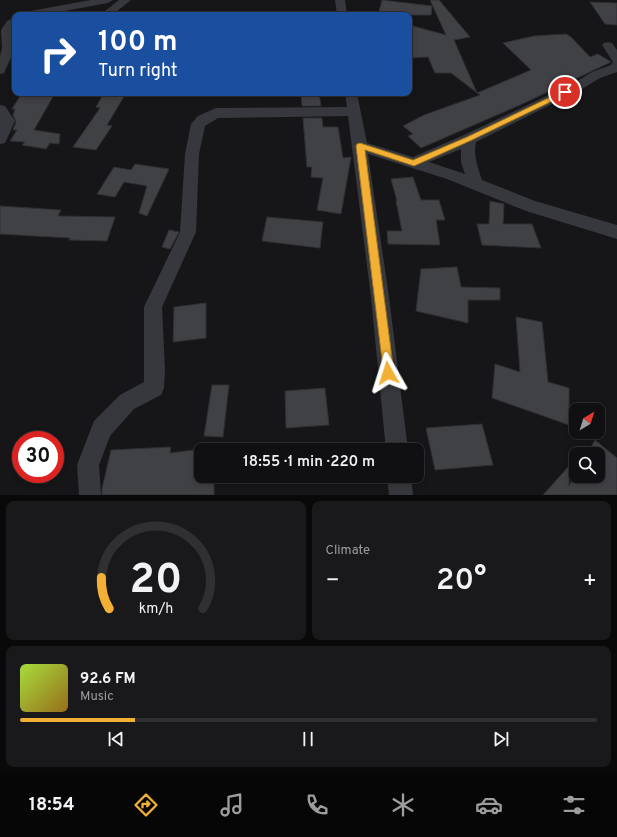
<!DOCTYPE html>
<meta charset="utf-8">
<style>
:root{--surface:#101012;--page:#19191b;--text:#f1f3f6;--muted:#9c9d9f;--line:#303032;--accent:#f2b134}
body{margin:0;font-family:Overpass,sans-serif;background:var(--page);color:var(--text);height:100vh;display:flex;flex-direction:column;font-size:15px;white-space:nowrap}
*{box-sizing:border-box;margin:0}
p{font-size:13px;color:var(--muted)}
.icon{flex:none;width:22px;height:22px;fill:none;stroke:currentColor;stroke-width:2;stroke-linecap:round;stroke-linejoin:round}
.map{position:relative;height:495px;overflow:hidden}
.details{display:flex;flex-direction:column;gap:6px;padding:6px;background:#09090a;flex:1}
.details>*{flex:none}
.hud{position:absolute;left:12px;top:12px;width:400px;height:84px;border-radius:8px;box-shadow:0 2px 6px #0003,0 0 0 1px var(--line);background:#1a4fa0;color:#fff;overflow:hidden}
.needle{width:26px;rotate:38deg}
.buttons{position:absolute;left:569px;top:403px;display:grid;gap:8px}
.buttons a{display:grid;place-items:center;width:36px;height:36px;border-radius:8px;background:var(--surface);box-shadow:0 2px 6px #0003,0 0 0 1px var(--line);font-size:20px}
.speed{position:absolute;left:12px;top:431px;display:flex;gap:8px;font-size:20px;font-weight:700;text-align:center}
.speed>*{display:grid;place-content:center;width:52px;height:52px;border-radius:50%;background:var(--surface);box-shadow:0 2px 6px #0003,0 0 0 1px var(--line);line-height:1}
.speed .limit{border:6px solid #d22;background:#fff;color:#111}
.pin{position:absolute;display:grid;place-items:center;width:34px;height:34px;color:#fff;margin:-17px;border:2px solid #fff;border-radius:50%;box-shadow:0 1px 4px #0007}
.me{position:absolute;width:44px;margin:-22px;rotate:354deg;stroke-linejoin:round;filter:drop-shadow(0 0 3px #0008)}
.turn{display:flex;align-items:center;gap:14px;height:84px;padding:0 20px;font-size:18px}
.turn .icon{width:52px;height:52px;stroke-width:2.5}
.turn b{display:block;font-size:28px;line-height:34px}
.big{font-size:30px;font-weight:600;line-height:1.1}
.details .widget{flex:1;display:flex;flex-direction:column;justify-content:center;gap:6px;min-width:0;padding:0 14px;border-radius:8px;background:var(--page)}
.details .dial{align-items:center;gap:0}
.dial svg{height:104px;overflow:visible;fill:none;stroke:var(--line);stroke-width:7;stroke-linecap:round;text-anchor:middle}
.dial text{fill:var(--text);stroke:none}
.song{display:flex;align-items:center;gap:12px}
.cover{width:48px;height:48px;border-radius:6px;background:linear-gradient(135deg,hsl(80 70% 55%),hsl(40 70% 35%))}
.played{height:4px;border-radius:2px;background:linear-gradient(90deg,var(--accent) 20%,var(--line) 20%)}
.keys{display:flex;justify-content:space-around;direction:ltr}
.heat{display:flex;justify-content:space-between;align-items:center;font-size:22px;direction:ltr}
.details .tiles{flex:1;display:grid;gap:6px;grid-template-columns:1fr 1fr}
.widget:last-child{grid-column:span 2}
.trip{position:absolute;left:194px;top:443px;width:230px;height:40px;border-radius:8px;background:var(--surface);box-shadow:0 2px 6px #0003,0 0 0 1px var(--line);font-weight:600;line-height:40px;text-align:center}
.menu{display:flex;height:64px;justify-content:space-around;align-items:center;background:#060607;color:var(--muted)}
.menu .icon{width:28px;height:28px}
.menu .selected{color:var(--accent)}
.menu b{font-size:18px;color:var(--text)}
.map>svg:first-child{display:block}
</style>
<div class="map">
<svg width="617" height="495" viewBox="0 0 617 495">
<rect width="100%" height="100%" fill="#161618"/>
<path fill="#404145" stroke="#303034" d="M382 0 432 6 431 15H378Z
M430 0H439L470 37 454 40 477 93 531 70 503 43 534 36 566 34 571 37 590 57 598 54 611 62 520 105 421 148 408 136 413 134 403 126 424 115 480 95 451 73H435L428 57 409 58V25L446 35Z
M590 2 617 3V25L605 24Z
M22 93H55L34 130 60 134 59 144 50 143 46 149 22 145 25 142 10 141 17 130H13L16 122 13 115 15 109H12Z
M104 93H126L107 125 112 126 96 150 73 147 100 108 96 107Z
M301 93H319L321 106H302Z
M303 118H322L323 127H338L343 158 351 157 341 214 317 210 323 178 311 177 312 167H307Z
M135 164 169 169 147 216 139 213 147 186 124 182 115 197 97 194 114 167 131 170Z
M413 177 421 200H439L445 220H436L440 245 388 244 387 231H402L396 201H397L391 179Z
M490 201 504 204 503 224H532L541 248 482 245 477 224H489Z
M0 206 61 210 58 216 115 217 107 241 69 240 70 238 0 234Z
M267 217 323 222 320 248 262 241Z
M169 230 179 232 170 249 162 247Z
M457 267 461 287 500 288V300H468V323L416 311 421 269Z
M206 303V338L173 342 174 307Z
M516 317 542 322 548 382 569 388V425L492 398 495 364 520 372Z
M212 385H229L223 437 204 436Z
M325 388 329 425 286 428 285 391Z
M482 424 493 465 435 470 426 428Z
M595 440 617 458V495H543L569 466V486L576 473V476H598V454H587Z
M171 447 170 453 201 449V476H214V495H102V489L111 450Z"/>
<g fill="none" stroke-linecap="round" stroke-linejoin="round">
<path fill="#37383d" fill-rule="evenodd" d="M91 0H113L108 3 43 15H20L25 12Z
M119 0H131L112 15H100Z
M335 0H345L347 15H337Z
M15 17V25L12 32 14 51 4 73 0 74V56L2 48 1 30 7 21Z
M608 42 612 43 617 50V72L600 78 582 89 476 142C473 155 478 168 482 180L535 201 617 225V239L526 211 447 179 368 154 389 297 408 450H386L371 297 348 116 218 118 205 126 199 154 196 232 162 307 165 370 164 388 161 395 134 409 110 436 99 465 101 495H79L77 465 94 421 120 395 144 382V307L180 232 185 154 191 124 198 116 216 108 347 107 345 93H357L367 143 413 157 464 135 574 83 592 72 611 65 613 62 602 45 604 43ZM461 149V162L465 174 429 162Z
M0 105 5 106 15 121 5 143 0 144Z
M387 476H411L413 495H389Z"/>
</g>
<path fill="#f2b134" stroke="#9d7322" d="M565 90 567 91V94L472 140 414 166 365 150 394 373 392 377 388 379 384 377 356 146 357 144 360 143 413 160 467 137Z"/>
</svg>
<div class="buttons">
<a><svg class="needle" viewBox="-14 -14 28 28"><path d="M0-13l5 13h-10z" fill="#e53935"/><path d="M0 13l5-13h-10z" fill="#9c9d9f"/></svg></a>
<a><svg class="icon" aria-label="search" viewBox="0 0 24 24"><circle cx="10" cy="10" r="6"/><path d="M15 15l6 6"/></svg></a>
</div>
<div class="speed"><div class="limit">30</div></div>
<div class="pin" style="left:565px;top:92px;background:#d93025"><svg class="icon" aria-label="arrive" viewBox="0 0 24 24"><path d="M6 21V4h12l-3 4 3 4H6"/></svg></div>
<svg class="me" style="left:388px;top:373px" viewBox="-20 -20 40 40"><path d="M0-17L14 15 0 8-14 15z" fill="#f2b134" stroke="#fff" stroke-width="4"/></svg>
<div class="trip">18:55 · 1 min · 220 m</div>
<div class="hud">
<div class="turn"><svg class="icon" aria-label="right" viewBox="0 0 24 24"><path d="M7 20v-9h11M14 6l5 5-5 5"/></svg><div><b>100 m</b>Turn right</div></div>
</div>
</div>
<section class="details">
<div class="tiles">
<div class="widget dial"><svg viewBox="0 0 100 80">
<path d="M14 69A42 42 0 1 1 86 69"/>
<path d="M14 69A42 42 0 0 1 8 45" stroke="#f2b134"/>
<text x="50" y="56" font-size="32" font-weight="700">20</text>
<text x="50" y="72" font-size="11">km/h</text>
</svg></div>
<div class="widget"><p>Climate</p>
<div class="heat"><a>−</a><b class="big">20°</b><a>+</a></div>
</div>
<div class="widget">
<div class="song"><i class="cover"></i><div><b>92.6 FM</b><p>Music</p></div></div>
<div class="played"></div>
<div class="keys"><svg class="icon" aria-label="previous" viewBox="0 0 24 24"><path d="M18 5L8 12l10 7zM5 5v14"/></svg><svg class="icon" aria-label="pause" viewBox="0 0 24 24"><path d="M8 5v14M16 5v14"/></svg><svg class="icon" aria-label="next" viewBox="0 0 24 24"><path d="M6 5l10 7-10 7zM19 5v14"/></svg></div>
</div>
</div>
</section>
<nav class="menu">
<b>18:54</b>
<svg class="icon selected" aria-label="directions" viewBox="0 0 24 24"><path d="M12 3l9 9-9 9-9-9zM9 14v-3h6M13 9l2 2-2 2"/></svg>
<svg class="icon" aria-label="music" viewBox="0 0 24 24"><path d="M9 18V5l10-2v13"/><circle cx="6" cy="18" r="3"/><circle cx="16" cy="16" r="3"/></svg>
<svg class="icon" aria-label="phone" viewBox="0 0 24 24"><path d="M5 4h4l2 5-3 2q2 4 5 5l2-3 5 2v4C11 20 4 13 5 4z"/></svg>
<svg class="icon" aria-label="climate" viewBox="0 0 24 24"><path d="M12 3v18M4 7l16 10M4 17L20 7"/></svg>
<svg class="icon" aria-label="car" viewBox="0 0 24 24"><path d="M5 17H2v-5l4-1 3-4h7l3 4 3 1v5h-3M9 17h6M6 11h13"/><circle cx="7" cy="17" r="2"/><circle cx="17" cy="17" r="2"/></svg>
<svg class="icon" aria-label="filters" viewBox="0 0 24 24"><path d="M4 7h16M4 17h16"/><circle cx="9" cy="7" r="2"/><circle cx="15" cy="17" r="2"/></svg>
</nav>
